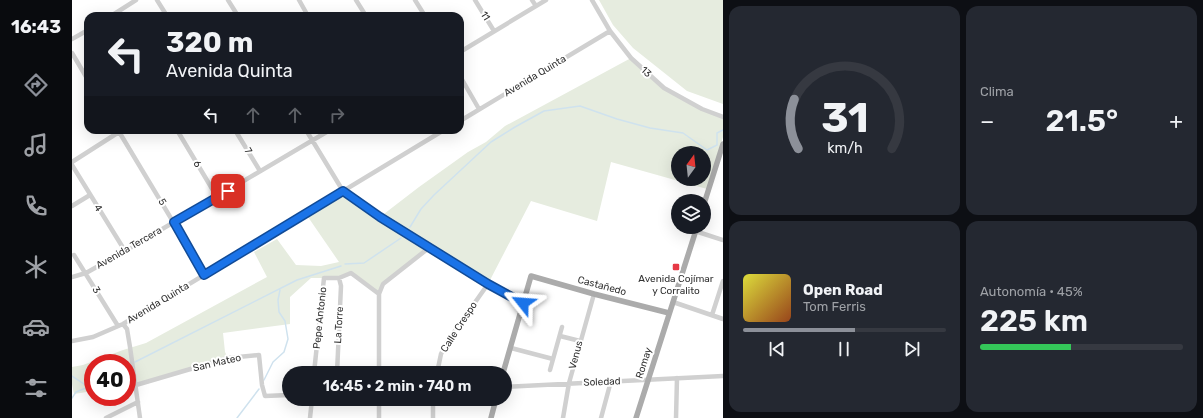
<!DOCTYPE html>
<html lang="es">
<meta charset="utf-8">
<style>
:root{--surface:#171b24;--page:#242831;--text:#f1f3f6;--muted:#9ea1a6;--line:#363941;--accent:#8c9099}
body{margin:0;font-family:Rubik,sans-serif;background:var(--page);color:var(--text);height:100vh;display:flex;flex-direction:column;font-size:15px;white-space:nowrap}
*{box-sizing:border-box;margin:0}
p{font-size:13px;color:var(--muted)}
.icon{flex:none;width:22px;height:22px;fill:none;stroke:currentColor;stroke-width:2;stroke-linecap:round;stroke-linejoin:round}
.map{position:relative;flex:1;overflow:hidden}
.details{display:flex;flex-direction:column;gap:6px;padding:6px;background:#0d0f14;width:480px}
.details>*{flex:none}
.guide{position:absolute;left:12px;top:12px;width:380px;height:122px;border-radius:12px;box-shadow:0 4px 16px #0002;background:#171b24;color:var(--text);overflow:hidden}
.needle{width:26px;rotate:15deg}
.buttons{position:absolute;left:599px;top:146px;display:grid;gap:8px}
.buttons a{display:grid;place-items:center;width:40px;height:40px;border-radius:50%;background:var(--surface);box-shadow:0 4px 16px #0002;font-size:20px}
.speed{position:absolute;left:12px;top:354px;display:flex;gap:8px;font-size:20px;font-weight:700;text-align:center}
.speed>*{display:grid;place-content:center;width:52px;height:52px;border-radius:50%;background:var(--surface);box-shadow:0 4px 16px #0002;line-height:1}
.speed .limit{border:6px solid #d22;background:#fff;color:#111}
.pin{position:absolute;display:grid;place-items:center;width:34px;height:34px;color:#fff;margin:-17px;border-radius:8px;box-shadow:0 2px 6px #0006}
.me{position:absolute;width:44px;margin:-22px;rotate:298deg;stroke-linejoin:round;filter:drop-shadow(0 0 3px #0008)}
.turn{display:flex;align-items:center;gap:14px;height:84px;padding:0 16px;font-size:18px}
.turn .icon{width:52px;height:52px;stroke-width:2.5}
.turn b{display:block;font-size:28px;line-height:34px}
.lanes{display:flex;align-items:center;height:38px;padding:0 16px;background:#0003;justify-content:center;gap:20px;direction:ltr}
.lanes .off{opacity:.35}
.big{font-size:30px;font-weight:600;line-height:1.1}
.details .tile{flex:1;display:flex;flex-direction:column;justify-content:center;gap:6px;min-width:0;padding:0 14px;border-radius:12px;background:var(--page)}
.details .dial{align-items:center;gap:0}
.dial svg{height:104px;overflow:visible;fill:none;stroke:var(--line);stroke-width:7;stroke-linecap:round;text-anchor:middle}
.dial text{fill:var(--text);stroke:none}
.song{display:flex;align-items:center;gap:12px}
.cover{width:48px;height:48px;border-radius:6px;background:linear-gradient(135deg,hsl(60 70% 55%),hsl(20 70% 35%))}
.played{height:4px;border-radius:2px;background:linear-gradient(90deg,var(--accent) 55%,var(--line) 55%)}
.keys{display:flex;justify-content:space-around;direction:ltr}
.heat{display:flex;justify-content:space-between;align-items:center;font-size:22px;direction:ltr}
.charge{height:6px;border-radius:3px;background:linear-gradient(90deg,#34c759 45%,var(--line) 0)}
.details .tiles{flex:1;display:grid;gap:6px;grid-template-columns:repeat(2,1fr)}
.trip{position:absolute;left:210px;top:366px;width:230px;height:40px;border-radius:20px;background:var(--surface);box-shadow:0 4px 16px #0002;font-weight:600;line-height:40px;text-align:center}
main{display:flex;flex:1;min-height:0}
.tabs{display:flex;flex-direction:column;width:72px;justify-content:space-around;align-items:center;background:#090b0e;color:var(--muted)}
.tabs .icon{width:28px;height:28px}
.tabs .active{color:var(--accent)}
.tabs b{font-size:18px;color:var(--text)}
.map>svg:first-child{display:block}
</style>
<main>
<nav class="tabs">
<b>16:43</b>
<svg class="icon active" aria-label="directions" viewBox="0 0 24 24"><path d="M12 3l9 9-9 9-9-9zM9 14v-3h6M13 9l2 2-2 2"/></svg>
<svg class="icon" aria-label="music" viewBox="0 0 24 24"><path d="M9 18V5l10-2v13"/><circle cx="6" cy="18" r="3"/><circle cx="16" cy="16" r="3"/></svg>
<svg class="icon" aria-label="phone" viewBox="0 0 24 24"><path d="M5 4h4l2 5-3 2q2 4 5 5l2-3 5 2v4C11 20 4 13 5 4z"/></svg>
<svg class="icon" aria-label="climate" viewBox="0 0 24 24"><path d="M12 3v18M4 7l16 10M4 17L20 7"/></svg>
<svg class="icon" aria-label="car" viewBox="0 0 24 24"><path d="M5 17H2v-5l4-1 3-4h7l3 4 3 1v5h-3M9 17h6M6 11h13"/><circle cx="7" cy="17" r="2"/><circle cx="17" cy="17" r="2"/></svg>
<svg class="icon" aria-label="filters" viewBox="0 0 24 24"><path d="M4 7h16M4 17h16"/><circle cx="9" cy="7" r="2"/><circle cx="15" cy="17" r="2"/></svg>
</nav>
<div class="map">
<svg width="651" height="418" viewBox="0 0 651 418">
<rect width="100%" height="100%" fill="#fff"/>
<path fill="#e6ecdf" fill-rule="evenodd" d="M527 0H651V104L615 91 561 48 541 25Z
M559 58 592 88 651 118V137L635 189 539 162 525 221 459 201 416 284 358 247 310 283 307 294 279 273 267 278H239L218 297V324L151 333 153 352 156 358 64 385 55 386V363H21V391L2 394 0 384V367L11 365 51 350 74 343 195 277 182 252 205 239 224 265 249 266 267 262 236 217 271 194 308 217 347 187 396 152 414 142 433 126ZM606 153H632V179H606Z"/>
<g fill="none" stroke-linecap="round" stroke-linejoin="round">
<path stroke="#cfe2ee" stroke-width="1.5" d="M338 227 349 209 362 195 419 142 443 127 472 111 508 106 545 119 578 128 611 133 635 150 645 145V133L651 130
M273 264 292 263 329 238
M63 362 225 280 269 266
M55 366H56
M0 376 15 386
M192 380 201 362 212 352 216 339 213 321 207 312 206 300 208 290
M0 398 4 392 21 385
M165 418 187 389"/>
<path stroke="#d0d0d0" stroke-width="4.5" d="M85 0 95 16
M156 0 166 16
M227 0 236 16
M284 0 294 16
M343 0 353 16
M403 0 422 31
M460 0 464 6
M520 0 538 31 559 58 592 88 630 109 651 117
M39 16 64 0
M0 39 16 30
M388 52 474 0
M0 53 16 80
M388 76 407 109
M388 121 538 31
M46 130 133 275
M105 130 145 197
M163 130 188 171
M234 130 271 191 308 217 416 284 451 303
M0 162 47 132
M0 165 53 251
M0 206 18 195
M623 231 651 240
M2 255 46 326
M0 277 14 273 53 251 258 130
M601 302 651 319
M640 315 651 281
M51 324 55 329 58 347 68 418
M488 336 508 341
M0 341 21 337 51 324 372 130
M439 348 481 359
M478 370 490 327
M242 373 252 278H267L279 273 307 294
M265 373 269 286 267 278
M307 373V294L311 284 358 247
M365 373 369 354 375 342 416 284
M64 385 156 358 187 355 190 385 193 396 217 395
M433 387 651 376
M307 399V418
M361 399V418
M34 418 66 402
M238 418 240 399
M491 418 497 383 522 294
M529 418 539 381
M604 418 605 378"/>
<path stroke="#ababab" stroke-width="5.5" d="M632 204 651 144
M431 373 459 276 522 294 597 313
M419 418 424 399
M564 418 625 227"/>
</g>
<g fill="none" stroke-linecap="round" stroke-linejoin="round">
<defs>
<path id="route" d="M156 191 102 222 132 275 271 191 308 217 416 284 451 303"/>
</defs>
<use href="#route" stroke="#114b97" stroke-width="10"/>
<use href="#route" stroke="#1a73e8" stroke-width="7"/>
</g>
<rect fill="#e63946" stroke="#fff" stroke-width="1.5" x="600" y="263" width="8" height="8" rx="2"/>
<g text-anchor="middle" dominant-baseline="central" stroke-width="4" stroke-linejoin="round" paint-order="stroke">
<g font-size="10" fill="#333" stroke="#fff">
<text transform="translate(413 16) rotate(59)">11</text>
<text transform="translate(574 72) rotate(42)">13</text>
<text transform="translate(463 76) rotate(-31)">Avenida Quinta</text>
<text transform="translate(176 151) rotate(59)">7</text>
<text transform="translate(125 164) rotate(59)">6</text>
<text transform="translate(90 202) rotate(59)">5</text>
<text transform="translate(26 208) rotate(58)">4</text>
<text transform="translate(57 248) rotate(-30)">Avenida Tercera</text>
<text transform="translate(530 286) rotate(15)">Castañedo</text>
<text transform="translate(24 290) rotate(59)">3</text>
<text transform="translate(86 303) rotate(-31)">Avenida Quinta</text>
<text transform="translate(248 318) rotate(-84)">Pepe Antonio</text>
<text transform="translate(267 325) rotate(-87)">La Torre</text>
<text transform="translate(387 327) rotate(-57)">Calle Crespo</text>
<text transform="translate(504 355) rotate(-75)">Venus</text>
<text transform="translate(145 363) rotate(-13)">San Mateo</text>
<text transform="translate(572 363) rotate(-72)">Romay</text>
<text transform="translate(530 382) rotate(-2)">Soledad</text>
</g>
<g font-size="10" fill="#333" stroke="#fff">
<text x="604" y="279">Avenida Cojímar<tspan x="604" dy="12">y Corralito</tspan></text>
</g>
</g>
</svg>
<div class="buttons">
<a><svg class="needle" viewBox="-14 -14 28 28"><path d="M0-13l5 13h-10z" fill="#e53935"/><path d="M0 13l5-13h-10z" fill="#9ea1a6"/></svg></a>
<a><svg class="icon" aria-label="layers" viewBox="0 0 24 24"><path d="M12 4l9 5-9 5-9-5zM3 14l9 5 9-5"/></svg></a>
</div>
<div class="speed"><div class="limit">40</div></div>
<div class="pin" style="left:156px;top:191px;background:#d93025"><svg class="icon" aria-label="arrive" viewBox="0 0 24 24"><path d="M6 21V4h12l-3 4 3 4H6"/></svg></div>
<svg class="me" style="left:451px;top:303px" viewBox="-20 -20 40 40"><path d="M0-17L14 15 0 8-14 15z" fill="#1a73e8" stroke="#fff" stroke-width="4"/></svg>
<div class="trip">16:45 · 2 min · 740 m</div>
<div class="guide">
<div class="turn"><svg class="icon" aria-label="left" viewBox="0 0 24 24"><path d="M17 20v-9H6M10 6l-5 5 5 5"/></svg><div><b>320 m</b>Avenida Quinta</div></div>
<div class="lanes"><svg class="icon" aria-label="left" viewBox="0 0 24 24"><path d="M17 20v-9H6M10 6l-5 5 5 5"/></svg><svg class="icon off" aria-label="ahead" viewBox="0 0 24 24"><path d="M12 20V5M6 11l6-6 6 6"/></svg><svg class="icon off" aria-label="ahead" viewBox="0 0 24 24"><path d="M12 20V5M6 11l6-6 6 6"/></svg><svg class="icon off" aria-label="right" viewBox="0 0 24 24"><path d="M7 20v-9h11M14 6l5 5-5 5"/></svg></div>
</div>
</div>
<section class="details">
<div class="tiles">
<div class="tile dial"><svg viewBox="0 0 100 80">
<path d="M14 69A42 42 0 1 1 86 69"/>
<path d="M14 69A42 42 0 0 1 11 31" stroke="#8c9099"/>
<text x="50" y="56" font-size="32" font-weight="700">31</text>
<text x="50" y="72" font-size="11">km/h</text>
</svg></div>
<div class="tile"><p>Clima</p>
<div class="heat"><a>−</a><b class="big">21.5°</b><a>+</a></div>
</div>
<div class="tile">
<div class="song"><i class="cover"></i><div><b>Open Road</b><p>Tom Ferris</p></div></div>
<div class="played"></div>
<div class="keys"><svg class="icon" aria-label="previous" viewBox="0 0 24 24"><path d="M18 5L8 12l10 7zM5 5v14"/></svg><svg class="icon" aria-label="pause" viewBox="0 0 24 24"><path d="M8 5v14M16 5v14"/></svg><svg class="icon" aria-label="next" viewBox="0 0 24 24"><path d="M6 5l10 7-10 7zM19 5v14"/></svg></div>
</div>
<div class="tile"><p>Autonomía · 45%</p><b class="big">225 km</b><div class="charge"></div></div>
</div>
</section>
</main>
